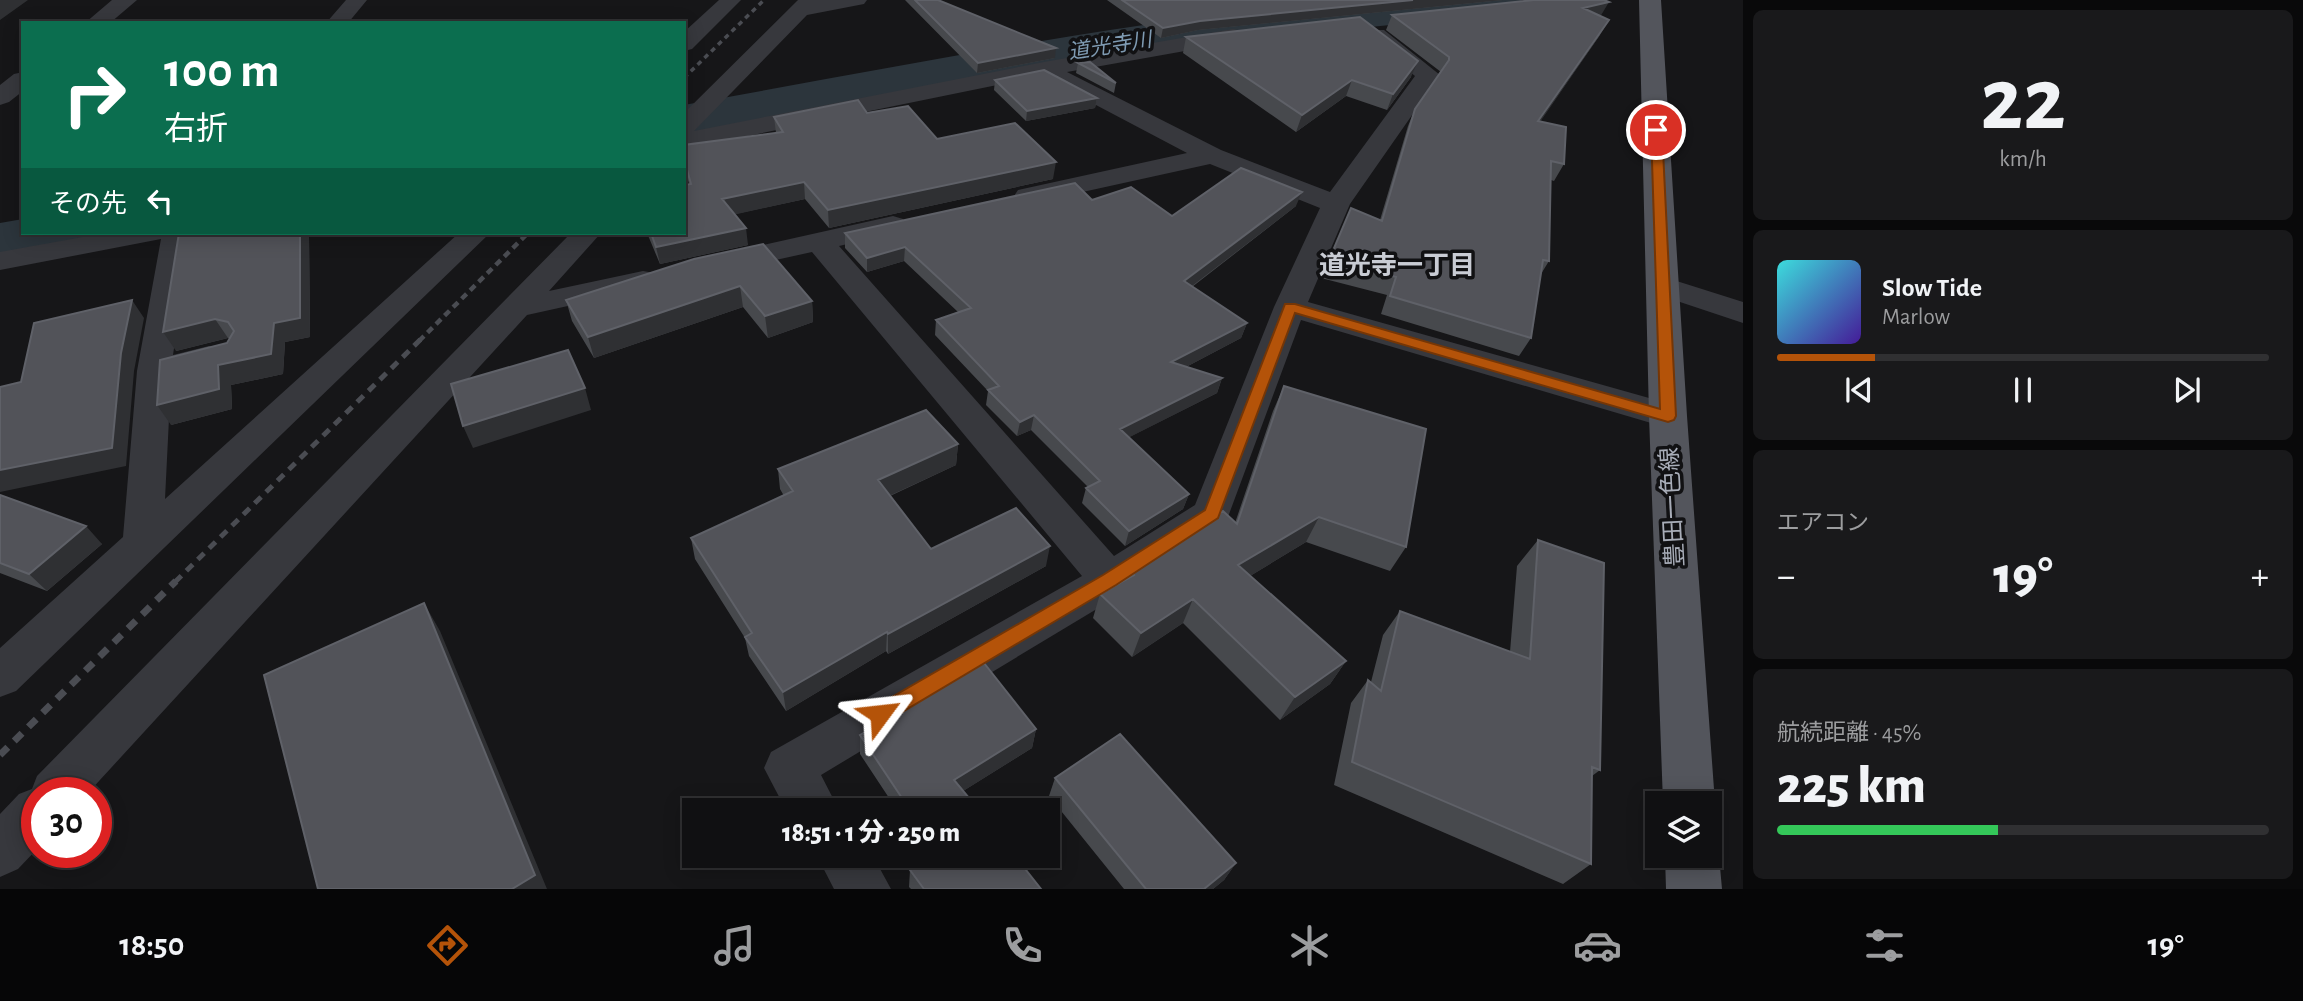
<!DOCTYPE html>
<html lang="ja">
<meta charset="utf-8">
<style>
:root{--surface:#101012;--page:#19191b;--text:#f1f3f6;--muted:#9c9d9f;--line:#303032;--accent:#b45309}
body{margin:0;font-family:"Alegreya Sans","Noto Sans JP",sans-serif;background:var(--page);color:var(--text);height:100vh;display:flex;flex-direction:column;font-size:26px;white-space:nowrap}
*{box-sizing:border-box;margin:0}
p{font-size:23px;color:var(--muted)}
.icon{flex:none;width:38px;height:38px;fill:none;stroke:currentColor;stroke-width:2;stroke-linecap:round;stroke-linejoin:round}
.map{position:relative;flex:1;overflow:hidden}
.details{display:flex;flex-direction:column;gap:10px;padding:10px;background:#09090a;width:560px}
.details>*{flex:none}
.guide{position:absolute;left:21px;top:21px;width:665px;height:214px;border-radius:0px;box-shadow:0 4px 18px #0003,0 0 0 2px var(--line);background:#0b6e4f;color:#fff;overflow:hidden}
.buttons{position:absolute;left:1645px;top:791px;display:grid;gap:14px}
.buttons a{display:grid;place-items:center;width:77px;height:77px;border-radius:0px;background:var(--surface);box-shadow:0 4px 18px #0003,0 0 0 2px var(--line);font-size:35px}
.speed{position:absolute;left:21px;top:777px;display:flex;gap:14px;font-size:35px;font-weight:700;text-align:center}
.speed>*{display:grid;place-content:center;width:91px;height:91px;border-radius:50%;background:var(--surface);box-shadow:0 4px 18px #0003,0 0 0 2px var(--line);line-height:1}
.speed .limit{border:10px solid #d22;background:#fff;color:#111}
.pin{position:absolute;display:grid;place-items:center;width:60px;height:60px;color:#fff;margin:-30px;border:4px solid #fff;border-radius:50%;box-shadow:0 2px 7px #0007}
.me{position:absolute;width:77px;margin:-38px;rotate:60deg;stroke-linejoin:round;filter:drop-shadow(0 0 5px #0008)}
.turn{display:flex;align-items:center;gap:24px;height:147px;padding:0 28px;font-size:32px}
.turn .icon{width:91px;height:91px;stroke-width:2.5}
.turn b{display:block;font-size:49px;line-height:60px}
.then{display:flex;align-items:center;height:66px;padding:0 28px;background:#0003;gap:14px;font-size:26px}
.big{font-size:52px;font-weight:800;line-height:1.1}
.details .widget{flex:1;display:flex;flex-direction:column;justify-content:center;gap:10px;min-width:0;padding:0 24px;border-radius:10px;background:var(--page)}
.details .dial{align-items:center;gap:0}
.dial b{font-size:91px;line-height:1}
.song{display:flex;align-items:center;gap:21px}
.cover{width:84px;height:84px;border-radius:10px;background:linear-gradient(135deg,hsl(180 70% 55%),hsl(260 70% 35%))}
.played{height:7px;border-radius:4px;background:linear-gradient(90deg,var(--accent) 20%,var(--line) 20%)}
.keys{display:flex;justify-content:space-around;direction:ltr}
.heat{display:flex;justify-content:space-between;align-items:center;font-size:38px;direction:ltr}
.charge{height:10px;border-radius:5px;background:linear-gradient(90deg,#34c759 45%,var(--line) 0)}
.trip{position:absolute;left:682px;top:798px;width:378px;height:70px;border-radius:0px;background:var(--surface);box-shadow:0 4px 18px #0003,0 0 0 2px var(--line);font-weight:800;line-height:70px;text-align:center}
.menu{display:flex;height:112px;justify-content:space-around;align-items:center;background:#060607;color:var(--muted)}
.menu .icon{width:49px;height:49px}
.menu .on{color:var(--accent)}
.menu b{font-size:32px;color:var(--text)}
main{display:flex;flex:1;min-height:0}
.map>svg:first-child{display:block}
</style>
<main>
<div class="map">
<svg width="1743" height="889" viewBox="0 0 1743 889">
<rect width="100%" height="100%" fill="#161618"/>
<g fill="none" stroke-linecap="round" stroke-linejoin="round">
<path fill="#2c353c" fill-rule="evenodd" d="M1349 0H1522L1515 10 1498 14 1263 38 1090 63 684 139V105C905 65 1125 21 1349 0Z
M23 219V233H95L85 247 0 265V223Z"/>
<path fill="#37383d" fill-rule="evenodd" d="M346 0H367L348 23H326Z
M719 0H741L692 49 684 51V32Z
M798 0H867L864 4 807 15 694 131 1044 62 1233 29 1241 31 1244 36 1241 41 1067 72 1221 150 1330 192 1415 76 1365 35 1368 30H1384L1440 75 1350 204 1308 302 1681 407 1686 416 1681 425 1668 428 1301 320 1225 525 1125 592 821 775 839 810H786L764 768 771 752 1082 576 812 252 721 272 710 269 706 263 710 257 893 216 903 219 907 225 903 231 839 246 1114 556 1195 505 1274 307 1320 208 1210 164 1028 204 1018 202 1014 196 1018 190 1187 153 1041 76 684 149V113Z
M105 233H191L173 355 209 346 221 349 226 357 221 365 171 378 165 499 459 233H490L16 691 0 697V648L123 537 137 371 161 239 0 270V252Z
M571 233H601L549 291 643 271 654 273 658 280 654 287 527 315 88 793H37V849L18 869 0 877V814L19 794 32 789 37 776Z
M1664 277 1743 302V323L1653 293 1649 286 1653 279Z
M817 856H873L891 889H834Z"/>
<path fill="#37383d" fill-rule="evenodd" d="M112 0H137L110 23H85Z
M23 72V91L9 102 0 105V85L14 74Z"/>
<path fill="#53555c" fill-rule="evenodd" d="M1639 0H1661L1687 416 1715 803 1710 816V803H1663L1649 416Z
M1710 836 1719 856 1722 889H1666L1665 856H1710Z"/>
<path stroke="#4a4c52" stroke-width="3.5" stroke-dasharray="5 4.5" stroke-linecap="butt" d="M684 78 764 0"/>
<path stroke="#4a4c52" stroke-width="4.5" stroke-dasharray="7 5" stroke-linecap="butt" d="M419 341 528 233"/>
<path stroke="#4a4c52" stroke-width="5" stroke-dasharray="9 7" stroke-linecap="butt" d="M175 582 421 339"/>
<path stroke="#4a4c52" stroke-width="7" stroke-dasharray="11 9" stroke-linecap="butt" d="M0 755 176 581"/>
</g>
<path fill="#47494d" d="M905 0H938L1055 58 977 73Z
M1107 0H1503L1198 30 1161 38Z
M1392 15 1601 16 1600 35 1540 121 1564 164 1554 181 1551 180 1549 261 1541 274 1531 338 1519 356 1381 314 1387 295 1321 278 1351 208 1380 220 1408 126 1415 109 1441 72 1386 30Z
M1186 37 1411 77 1387 110 1346 96 1296 132 1183 53Z
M1078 63 1116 83 1114 93 1076 73Z
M995 80 1097 98 1095 108 1026 121 994 90Z
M867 113 937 139 1053 179 829 228 805 199 735 214 748 245 660 264 647 233H684L689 184 684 166V145L776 133 774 117Z
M1092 200 1172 216 1296 206 1192 287 1247 323 1241 338 1186 367 1222 378 1217 393 1129 437 1189 494 1183 509 1125 546 1082 503 1086 488 1088 487 1031 430 1017 436 986 405 988 391 935 335 936 320 958 312 904 261 867 272 845 248V233Z
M179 233H333L309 237 310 337 285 342 283 374 231 385 232 409 171 425 230 339 228 338 176 351Z
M694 259 812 301 813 322 768 338 743 307 594 358 572 321 566 300Z
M1284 386 1406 547 1390 571 1306 542 1250 576 1346 661 1330 684 1280 720 1183 623 1132 657 1093 618 1100 594 1130 578 1132 571 1235 523 1273 411Z
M958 444 956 465 890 496 931 549 1046 566 888 654 886 651 786 711 749 656 745 638 695 559 691 538 784 496 780 489 778 469Z
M0 495 102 544 47 591 0 573Z
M1538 540 1600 770 1592 776 1591 864 1563 884 1334 785 1351 703 1368 680 1371 682 1383 635 1400 611 1510 652 1517 566Z
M1036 729 1032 748 963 791 979 810H897L860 754V735Z
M1055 778 1236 863 1224 880 1213 889H1124L1049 796Z
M926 856H1015L1041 889H911L909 887 910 870 928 858Z"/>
<path fill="#2f3033" d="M0 0H28L0 20Z
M1413 0H1503L1198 30 1161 38 1163 28 1200 21Z
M1609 2 1600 17 1583 8Z
M1609 20 1600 35 1529 138 1538 121Z
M1056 48 1055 58 977 73 978 63Z
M1418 61 1411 77 1387 110 1393 94Z
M1352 80 1346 96 1296 132 1302 115Z
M1097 98 1095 108 1026 121 1027 111Z
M1056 162 1053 179 829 228 828 210Z
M804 182 805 199 724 217 722 199Z
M1302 192 1296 206 1179 296 1184 281Z
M746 228 748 245 660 264 656 247Z
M300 233H333L309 237 310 337 285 342 283 374 231 385 232 409 171 425 157 405 218 365 274 323Z
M905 247 904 261 867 272V258Z
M740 286 743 307 594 358 588 337Z
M132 300 144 318 134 371 126 466 0 492V470L121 353Z
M812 301 813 322 768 338 765 316Z
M215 319 228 338 176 351 163 332Z
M1247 323 1241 338 1167 377 1171 362Z
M1222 378 1217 393 1116 444 1120 429Z
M585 388 591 410 473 448 463 426Z
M1034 415 1031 430 1017 436 1020 422Z
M958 444 956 465 878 501V480Z
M1189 494 1183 509 1125 546 1129 531Z
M1319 517 1306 542 1227 590 1238 565Z
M86 526 102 544 47 591 29 574Z
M1050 546 1046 566 888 654V634Z
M1193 599 1183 623 1132 657 1141 633Z
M424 603 440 631 547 889H512Z
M887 632 886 651 786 711 783 692Z
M1346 661 1330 684 1280 720 1295 697Z
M1036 729 1032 748 952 798 954 780Z
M1236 863 1224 880 1213 889H1204Z"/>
<path fill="#525359" stroke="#5f6168" stroke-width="2" d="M915 0H938L1056 48 978 63Z
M1122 0H1413L1200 21 1163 28Z
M1534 0H1604L1609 2 1583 8 1609 20 1538 121 1566 127 1564 164 1551 161 1549 261 1543 260 1531 338 1390 296 1396 277 1329 260 1351 208 1382 221 1415 109 1449 60V57L1392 15Z
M1360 17 1418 61 1393 94 1352 80 1302 115 1186 37Z
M1090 62 1116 83 1078 63Z
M1044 70 1097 98 1027 111 995 80Z
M858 100 867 113 908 106 937 139 1015 123 1056 162 828 210 804 182 722 199 746 228 656 247 651 233H684V185L691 184 684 159V145L783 132 774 117Z
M1241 168 1302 192 1184 281 1247 323 1171 362 1222 378 1120 429 1189 494 1129 531 1086 488 1100 481 1034 415 1020 422 988 390 999 386 936 320 971 308 905 247 867 258 845 233 1075 183 1092 200 1131 187 1172 216Z
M179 233H300V318L274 323 271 354 218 365 219 389 157 405 160 360 227 343 234 331 228 322 215 319 163 332Z
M763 244 812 301 765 316 740 286 588 337 566 300 694 259Z
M132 300 121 353 112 448 0 470V387L21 382 34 323Z
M568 350 585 388 463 426 451 384Z
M1284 386 1426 429 1406 547 1319 517 1238 565 1346 661 1295 697 1193 599 1141 633 1100 594 1134 575 1132 571 1223 511 1237 524Z
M926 410 958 444 878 480 931 549 1016 508 1050 546 888 634 887 632 783 692 745 637 752 633 691 538 793 491 778 469Z
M0 495 86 526 29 574 0 563Z
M1538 540 1604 563 1600 770 1592 767 1591 864 1352 762 1368 680 1381 691 1400 611 1530 659Z
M424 603 535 875 512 889H318L264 675Z
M984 663 1036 729 954 780 979 810H910L860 735Z
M1120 734 1236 863 1204 889H1146L1055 778Z
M931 856H1015L1041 889H924L910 870Z"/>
<path fill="#b45309" stroke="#753606" stroke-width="2" d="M1656 127 1662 130 1676 416 1674 420 1668 422 1295 313 1218 518 1116 585 887 721 880 724 873 721 870 714 873 708 1103 575 1205 510 1285 304H1295L1660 409 1651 130Z"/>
<g text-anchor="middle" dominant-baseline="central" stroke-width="7" stroke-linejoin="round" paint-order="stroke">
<g font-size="21" font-style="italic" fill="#7f9bb3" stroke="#111113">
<text transform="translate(1110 46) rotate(-9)">道光寺川</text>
</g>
<g font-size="24" fill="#a8adb8" stroke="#111113">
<text transform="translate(1673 507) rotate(-93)">豊田一色線</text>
</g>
<g font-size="26" font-weight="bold" fill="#c9ccd4" stroke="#111113">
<text x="1397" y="266">道光寺一丁目</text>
</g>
</g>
</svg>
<div class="buttons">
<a><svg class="icon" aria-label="layers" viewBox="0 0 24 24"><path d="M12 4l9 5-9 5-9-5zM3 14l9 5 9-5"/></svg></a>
</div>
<div class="speed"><div class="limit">30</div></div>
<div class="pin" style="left:1656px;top:130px;background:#d93025"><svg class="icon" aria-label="arrive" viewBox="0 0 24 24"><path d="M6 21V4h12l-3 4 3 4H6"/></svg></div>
<svg class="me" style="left:880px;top:714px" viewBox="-20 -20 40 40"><path d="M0-17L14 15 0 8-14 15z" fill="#b45309" stroke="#fff" stroke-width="4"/></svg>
<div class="trip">18:51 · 1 分 · 250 m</div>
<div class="guide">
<div class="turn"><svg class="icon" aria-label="right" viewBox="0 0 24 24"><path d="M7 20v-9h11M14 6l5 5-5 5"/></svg><div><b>100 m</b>右折</div></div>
<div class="then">その先<svg class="icon" aria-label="left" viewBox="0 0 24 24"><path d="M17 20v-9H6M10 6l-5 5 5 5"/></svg></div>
</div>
</div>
<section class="details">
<div class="widget dial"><b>22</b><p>km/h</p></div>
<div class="widget">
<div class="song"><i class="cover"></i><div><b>Slow Tide</b><p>Marlow</p></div></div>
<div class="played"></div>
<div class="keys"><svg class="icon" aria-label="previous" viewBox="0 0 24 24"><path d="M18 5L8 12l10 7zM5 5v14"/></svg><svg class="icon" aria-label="pause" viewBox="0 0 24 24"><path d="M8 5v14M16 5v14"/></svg><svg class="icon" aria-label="next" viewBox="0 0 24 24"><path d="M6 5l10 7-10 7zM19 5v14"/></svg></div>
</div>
<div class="widget"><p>エアコン</p>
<div class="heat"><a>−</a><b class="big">19°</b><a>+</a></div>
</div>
<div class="widget"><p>航続距離 · 45%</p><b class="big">225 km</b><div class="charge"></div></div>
</section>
</main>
<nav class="menu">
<b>18:50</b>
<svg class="icon on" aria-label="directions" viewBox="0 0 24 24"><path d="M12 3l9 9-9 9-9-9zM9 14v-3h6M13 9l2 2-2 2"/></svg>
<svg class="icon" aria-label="music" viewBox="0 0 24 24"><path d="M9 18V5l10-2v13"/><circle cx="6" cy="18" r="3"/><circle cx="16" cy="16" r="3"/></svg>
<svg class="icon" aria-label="phone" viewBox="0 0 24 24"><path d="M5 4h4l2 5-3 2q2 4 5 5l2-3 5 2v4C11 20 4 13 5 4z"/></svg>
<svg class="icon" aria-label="climate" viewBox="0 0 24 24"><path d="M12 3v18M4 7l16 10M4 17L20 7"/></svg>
<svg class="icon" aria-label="car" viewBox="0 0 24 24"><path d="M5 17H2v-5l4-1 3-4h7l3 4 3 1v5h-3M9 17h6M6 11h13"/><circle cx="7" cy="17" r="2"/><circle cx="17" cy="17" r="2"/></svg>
<svg class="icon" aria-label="filters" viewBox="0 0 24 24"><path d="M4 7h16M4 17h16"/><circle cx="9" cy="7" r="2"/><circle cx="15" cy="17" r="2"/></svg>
<b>19°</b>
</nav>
